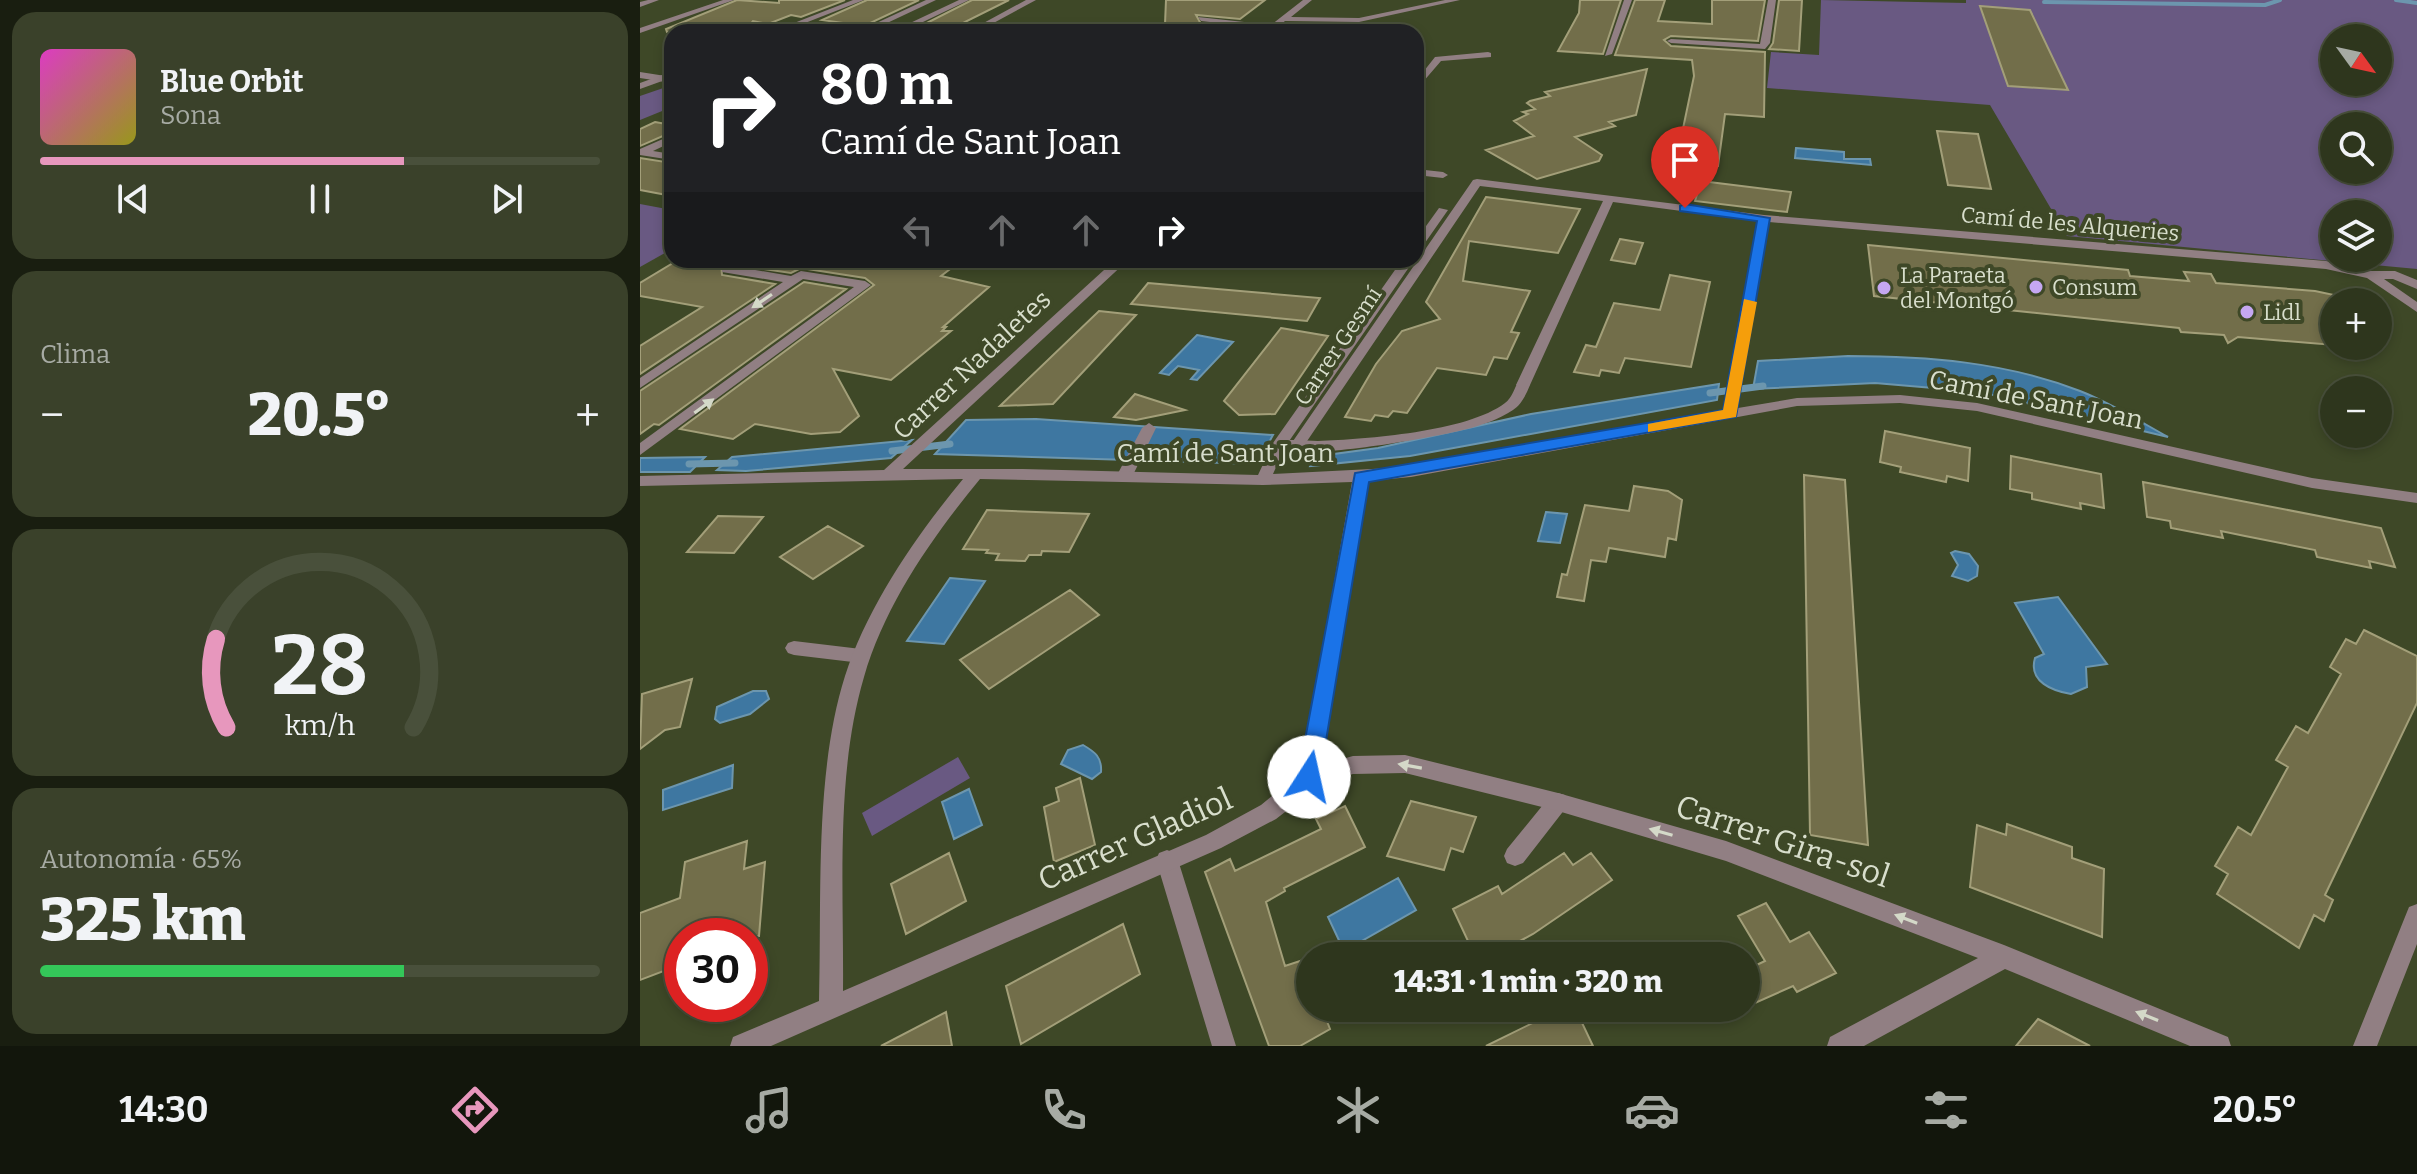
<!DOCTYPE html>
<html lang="es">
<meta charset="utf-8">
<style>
:root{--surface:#2e361d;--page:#3a412a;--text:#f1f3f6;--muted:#a7aba4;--line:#49503b;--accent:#e797bd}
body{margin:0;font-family:Bitter,serif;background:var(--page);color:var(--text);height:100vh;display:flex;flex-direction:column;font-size:30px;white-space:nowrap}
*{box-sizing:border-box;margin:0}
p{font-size:26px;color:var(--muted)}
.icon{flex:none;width:44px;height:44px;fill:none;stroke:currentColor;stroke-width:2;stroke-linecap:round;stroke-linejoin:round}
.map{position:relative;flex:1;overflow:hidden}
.side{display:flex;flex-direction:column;gap:12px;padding:12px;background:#191e10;width:640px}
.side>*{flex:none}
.hud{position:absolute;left:24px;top:24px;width:760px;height:244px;border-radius:24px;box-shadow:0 4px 12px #0003,0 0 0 2px var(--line);background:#202124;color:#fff;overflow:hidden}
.needle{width:52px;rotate:123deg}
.tools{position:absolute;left:1680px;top:24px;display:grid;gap:16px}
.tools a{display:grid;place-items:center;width:72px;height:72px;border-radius:50%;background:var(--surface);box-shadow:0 4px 12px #0003,0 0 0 2px var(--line);font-size:40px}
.speed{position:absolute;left:24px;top:918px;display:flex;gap:16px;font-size:40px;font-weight:700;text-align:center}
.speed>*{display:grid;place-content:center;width:104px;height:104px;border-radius:50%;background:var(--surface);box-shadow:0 4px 12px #0003,0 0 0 2px var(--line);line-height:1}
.speed .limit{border:12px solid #d22;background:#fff;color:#111}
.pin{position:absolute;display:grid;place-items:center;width:68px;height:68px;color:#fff;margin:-82px -34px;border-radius:50% 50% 50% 0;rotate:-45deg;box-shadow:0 0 8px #0007}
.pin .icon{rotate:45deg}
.me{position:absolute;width:88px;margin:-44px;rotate:10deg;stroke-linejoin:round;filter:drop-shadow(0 0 6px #0008)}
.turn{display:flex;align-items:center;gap:28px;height:168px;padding:0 24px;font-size:36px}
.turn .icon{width:104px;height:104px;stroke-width:2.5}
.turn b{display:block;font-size:56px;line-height:68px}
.lanes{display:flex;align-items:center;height:76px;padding:0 24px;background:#0003;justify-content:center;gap:40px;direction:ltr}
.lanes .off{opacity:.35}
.big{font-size:60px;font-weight:800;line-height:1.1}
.side .tile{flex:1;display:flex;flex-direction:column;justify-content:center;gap:12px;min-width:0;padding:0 28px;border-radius:24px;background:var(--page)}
.side .dial{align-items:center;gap:0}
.dial svg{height:208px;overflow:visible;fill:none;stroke:var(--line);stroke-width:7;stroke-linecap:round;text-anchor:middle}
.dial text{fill:var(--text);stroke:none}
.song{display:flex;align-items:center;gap:24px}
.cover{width:96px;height:96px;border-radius:12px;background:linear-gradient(135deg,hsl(310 70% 55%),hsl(60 70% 35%))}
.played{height:8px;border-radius:4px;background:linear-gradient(90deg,var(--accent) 65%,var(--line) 65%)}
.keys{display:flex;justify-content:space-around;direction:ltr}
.heat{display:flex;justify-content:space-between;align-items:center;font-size:44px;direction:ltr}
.charge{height:12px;border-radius:6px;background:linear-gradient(90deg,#34c759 65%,var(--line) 0)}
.trip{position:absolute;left:656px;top:942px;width:464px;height:80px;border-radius:40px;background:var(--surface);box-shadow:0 4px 12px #0003,0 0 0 2px var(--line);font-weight:800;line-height:80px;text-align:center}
.dock{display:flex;height:128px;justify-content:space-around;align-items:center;background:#12160c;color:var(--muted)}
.dock .icon{width:56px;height:56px}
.dock .on{color:var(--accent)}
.dock b{font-size:36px;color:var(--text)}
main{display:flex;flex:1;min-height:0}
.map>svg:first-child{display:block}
</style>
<main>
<section class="side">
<div class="tile">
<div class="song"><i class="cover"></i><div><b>Blue Orbit</b><p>Sona</p></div></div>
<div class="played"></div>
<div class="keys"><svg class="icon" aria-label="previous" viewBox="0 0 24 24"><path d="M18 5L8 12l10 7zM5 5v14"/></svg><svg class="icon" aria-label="pause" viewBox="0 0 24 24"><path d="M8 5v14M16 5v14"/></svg><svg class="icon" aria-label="next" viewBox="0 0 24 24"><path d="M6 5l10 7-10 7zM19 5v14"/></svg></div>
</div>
<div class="tile"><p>Clima</p>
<div class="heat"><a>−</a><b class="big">20.5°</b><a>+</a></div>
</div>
<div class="tile dial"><svg viewBox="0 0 100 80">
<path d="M14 69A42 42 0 1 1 86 69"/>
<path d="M14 69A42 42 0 0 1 10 35" stroke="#e797bd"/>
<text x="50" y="56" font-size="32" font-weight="700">28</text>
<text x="50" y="72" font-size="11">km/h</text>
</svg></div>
<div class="tile"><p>Autonomía · 65%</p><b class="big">325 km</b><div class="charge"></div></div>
</section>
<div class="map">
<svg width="1777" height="1046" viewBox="0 0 1777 1046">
<rect width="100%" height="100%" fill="#3e4827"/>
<path fill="#695982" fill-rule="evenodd" d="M1181 0 1326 3V0H1777V269L1427 236 1350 105 1127 88 1131 52 1179 55ZM1694 38H1738V82H1694ZM1694 126H1738V170H1694ZM1694 214H1738V258H1694Z
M32 85V107L0 120V96Z
M0 204 32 210V249L0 267Z
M318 757 330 778 232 836 222 813Z"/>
<path fill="#3e77a1" stroke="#6c96ae" stroke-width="2" d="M1156 148 1204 152V159H1230L1231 165 1155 158Z
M557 335 593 342 557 380 551 379 559 370 538 366 529 375 520 373Z
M1208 356C1286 356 1366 362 1440 391 1471 403 1499 421 1528 437L1340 392 1235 383 1113 389 1118 361Z
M1079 384 1077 400 770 456 670 466 672 457 738 448 891 414Z
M396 419 633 435 617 464 295 454 326 420Z
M272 440 251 458 106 471 77 470 92 457Z
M65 457 50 472H0V458Z
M906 512 927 514 920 543 898 541Z
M1315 551 1329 554 1338 566 1337 576 1328 581 1312 576 1318 565 1311 553Z
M310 578 345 581 304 644 267 641Z
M1418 597 1467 664 1446 667 1447 687 1431 694C1413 691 1388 682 1395 658L1404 654 1375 603Z
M113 691H126L129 699 110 714 80 723 75 719 77 707Z
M443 745C455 752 462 757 461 772L452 779 421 764 428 750Z
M93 765 92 788 23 810V790Z
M329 789 342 825 314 839 302 802Z
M758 878 776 910 704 951 688 917Z"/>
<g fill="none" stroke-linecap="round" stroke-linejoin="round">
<path stroke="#6c96ae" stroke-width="4" d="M1756 0 1777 3
M1404 2 1625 5 1640 0"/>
<path stroke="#6c96ae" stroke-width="7" d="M1070 393 1123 386
M252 451 310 444
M49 464 95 463"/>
</g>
<path fill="#726e4a" stroke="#a39f79" stroke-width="2" d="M97 0 139 3V0H205L161 17 151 15 128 24 113 21 104 32H27L26 29Z
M227 0H279L224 26 182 20Z
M332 0H369L305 32H269Z
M526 0H625L600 19 556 15 561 24 589 27 571 29 525 24Z
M940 0H981L963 54 918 51 939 13Z
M995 0H1025L1018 21 1072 24V0H1125L1118 41 1031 36 1024 40 1031 46 1125 52 1124 117 1085 114 1078 166 1036 162 1054 76 1052 60 975 55Z
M1139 0H1162L1159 51 1129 49 1133 43Z
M1340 6 1390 10 1428 90 1368 86Z
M1007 69 996 115 969 122 975 126 935 137 962 155 959 161 897 179 846 150 894 136 874 121 888 114 883 112 895 109 887 103 890 101 910 96 905 92Z
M15 122 32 125V132L0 146V129Z
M1297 131 1338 134 1351 189 1308 185Z
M0 158 32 163V196L0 190Z
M1061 181 1151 192 1147 212 1055 201Z
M846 197 940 209 918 253 829 241 823 281 890 291 871 332 879 333 867 359 854 357 846 375 797 368 767 413 753 411 748 417 735 415 731 421 705 417 736 364 762 331 800 319 786 302Z
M980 239 1003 243 995 264 971 260Z
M1228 245 1488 270 1490 276 1549 281 1544 272 1571 274 1576 283 1675 291 1694 295V345L1598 337 1588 343 1584 335 1541 332 1539 328 1234 296Z
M38 260H322L301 276 349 287 303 327H306L302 331H311L251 380 193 369 219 416 200 432 171 434 115 424 93 439 40 429 234 285 225 278 161 268 151 273 81 263 82 275 135 284 0 374V346L62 307 0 296V283Z
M1030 275 1070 282 1051 367 985 358 979 373 961 370 959 376 934 372 946 345 956 347 974 303 1020 310Z
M164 282 206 289 19 425 14 424 0 434V391Z
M508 283 680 298 667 321 491 304Z
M459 311 496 315 413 404 360 406Z
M641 328 688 336 635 414 599 415 584 401Z
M495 394 545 410 496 420 474 417Z
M1245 431 1330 448 1328 481 1307 476 1306 482 1260 472 1261 467 1240 462Z
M1371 456 1461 474 1464 508 1440 503 1441 509 1392 499V493L1370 489Z
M1164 475 1205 480 1228 845 1170 835Z
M1503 482 1741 528 1755 567 1729 561 1731 568 1677 557 1675 550 1605 536 1581 531 1583 538 1531 528 1530 521 1507 517Z
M994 486 1028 491 1042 500 1036 540 1028 538 1025 557 969 548 966 562 951 560 944 601 917 597 922 574 927 575 945 505 989 511Z
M347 510 449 514 429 552 402 551 401 555H389L385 561 356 560 359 554 346 553 348 550 323 549Z
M78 516 123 517 94 553 47 552Z
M188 526 223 546 173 579 140 557Z
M430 590 459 615 349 689 320 660Z
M1724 630 1777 656V703L1685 895 1693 900 1684 921 1674 915 1659 948 1577 894 1588 874 1575 866 1598 827 1611 835 1648 767 1636 760 1656 726 1668 733 1701 674 1690 667 1706 639 1716 644Z
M52 679 40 727 25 730 0 749 2 694Z
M440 778 455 845 414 862 404 807 419 801 416 788Z
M771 801 836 817 823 852 811 848 804 870 747 856Z
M705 806 725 847 644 888 645 891 626 902 645 966 663 960 670 979V1008H682L690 1029 660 1046H629L565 872 590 859 595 871 681 829 676 819Z
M1367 824 1432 847V858L1464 869 1462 937 1330 887 1337 825 1366 835Z
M107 841 104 869 125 862 119 936H42V964L0 980V913L40 898 45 862Z
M309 853 326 901 266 934 251 884Z
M924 853 933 865 951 853 972 880 893 934 852 956H835L813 909 858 886 862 894Z
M1126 903 1150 942 1169 932 1196 973 1157 992 1153 986 1106 1007V970L1125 961 1098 916Z
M483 924 500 974 381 1044 366 986Z
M923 1008H935L953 1046H846Z
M306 1012 312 1046H241Z
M1398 1019 1450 1046H1376Z"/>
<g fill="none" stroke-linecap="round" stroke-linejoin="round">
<path fill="#917f83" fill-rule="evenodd" d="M1128 0H1136L1130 43 1125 49 1031 43 1027 41 1031 39 1120 44Z
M558 17 633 25 637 27 633 29 561 21Z
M491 24 498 26 490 32H481Z
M848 52 851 53V57L801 61 776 90V81L795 57Z
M22 75 25 76V80L0 89V83Z
M32 135V142L13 151 32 154V160L0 155V149Z
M776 169 803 172 808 175 803 178 776 175Z
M86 265 151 276 161 271 225 281 231 285 0 455V443L214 287 163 279 0 388V378L143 282 82 272V266Z
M883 381 890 385C886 395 881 405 873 410 859 419 843 425 827 429 797 437 650 464 631 446 640 437 664 441 678 441 726 439 827 432 865 403 872 398 874 389 878 382Z
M509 423 516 428 492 477 489 481H479L476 477 502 428Z
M154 641 221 649 227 651 230 656 227 661 221 663 154 655 148 653 145 648 148 643Z
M918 793 925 795 928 802 925 809 883 863 875 866 867 863 864 856 867 849 911 795Z
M527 850 535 853 538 860 596 1046H572L516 860 519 853Z"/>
<path fill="#917f83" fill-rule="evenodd" d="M8 0H19L0 7V2Z
M83 0H94L0 33V28Z
M213 0H224L142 32H131Z
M286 0H296L228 32H217Z
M319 0H329L262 32H251Z
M386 0H396L337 32H327Z
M663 0H672L651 17 719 18 805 0H820L719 22 645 21 631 32H622Z
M984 0H992L972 54 965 56Z
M0 72 32 77V83L0 78Z
M837 179 1124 215 1686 261 1731 271H1755L1777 280V289L1753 279H1744L1777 302V312L1727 278 1686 269 1129 222 1098 408 1157 398 1260 395 1337 403 1672 478 1777 493V503L1672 488 1337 411 1260 403 1157 406 771 477 728 481 681 765 713 756 765 755 918 793 1086 841 1364 945 1588 1037 1591 1046H1550L1365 969 1224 1046H1187L1190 1037 1338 958 1086 861 918 811 765 773 713 774 675 784 658 802 636 819 581 848 131 1046H90L93 1037 179 1001C182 899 174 774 205 676 228 605 276 536 323 479L0 486V476L244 470 475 260H488L263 469H383L618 475 633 443 762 260H774L645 447 633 474 771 467 1083 411 1118 221 973 202 890 385 883 389 876 385 963 201 840 186 661 450H651L649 447 651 444 833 180ZM340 479 623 485 712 482 660 773 621 805 566 835 203 991C204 890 195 775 224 677 245 604 293 536 340 479Z
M799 208 808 210 780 250 776 251V240Z
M1777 904V944L1737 1046H1713L1769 907Z"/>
</g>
<defs><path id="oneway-solid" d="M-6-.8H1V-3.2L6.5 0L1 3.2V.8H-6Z" transform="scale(2)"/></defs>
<g fill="#d4d9c8">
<use href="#oneway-solid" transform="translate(122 301) rotate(146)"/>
<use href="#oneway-solid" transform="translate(64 406) rotate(-36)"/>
<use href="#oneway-solid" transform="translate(770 766) rotate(-170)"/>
<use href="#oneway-solid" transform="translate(1021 832) rotate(-164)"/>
<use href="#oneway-solid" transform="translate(1266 919) rotate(-159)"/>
<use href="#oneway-solid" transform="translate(1507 1016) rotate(-158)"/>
</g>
<path fill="#1a73e8" stroke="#114b97" stroke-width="2" d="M1045 204 1130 218 1096 417 729 482 680 777 677 784 669 787 661 784 658 777 715 473 1083 410 1117 221 1040 211V206Z"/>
<path fill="#f59e0b" d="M1104 299 1117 302 1096 417 1008 432V424L1083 410Z"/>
<g fill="#c5a7f1" stroke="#3e4827" stroke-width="3">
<circle cx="1396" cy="287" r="8"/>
<circle cx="1244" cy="288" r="8"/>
<circle cx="1607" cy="312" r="8"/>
</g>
<g text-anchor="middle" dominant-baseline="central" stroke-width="8" stroke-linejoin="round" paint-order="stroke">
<g font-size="22" fill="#d8decc" stroke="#3e4827">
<text transform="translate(1430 224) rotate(5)">Camí de les Alqueries</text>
<text transform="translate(698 346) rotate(-56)">Carrer Gesmí</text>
</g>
<g font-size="22" fill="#d8decc" stroke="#3e4827" text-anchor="start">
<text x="1260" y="275">La Paraeta<tspan x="1260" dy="25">del Montgó</tspan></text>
<text x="1412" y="287">Consum</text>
<text x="1623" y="312">Lidl</text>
</g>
<g font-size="26" fill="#d8decc" stroke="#3e4827">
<text transform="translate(332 365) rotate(-43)">Carrer Nadaletes</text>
<text transform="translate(1396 400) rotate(11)">Camí de Sant Joan</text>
<text x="585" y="453">Camí de Sant Joan</text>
</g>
<g font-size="32" fill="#d8decc" stroke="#3e4827">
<text transform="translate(495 839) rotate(-24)">Carrer Gladiol</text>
<text transform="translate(1143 841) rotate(19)">Carrer Gira-sol</text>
</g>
</g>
</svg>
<div class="tools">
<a><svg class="needle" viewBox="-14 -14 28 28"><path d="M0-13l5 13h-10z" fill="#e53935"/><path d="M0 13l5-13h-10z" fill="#a7aba4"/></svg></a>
<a><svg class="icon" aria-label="search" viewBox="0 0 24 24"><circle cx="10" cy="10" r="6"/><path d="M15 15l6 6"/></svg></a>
<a><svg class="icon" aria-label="layers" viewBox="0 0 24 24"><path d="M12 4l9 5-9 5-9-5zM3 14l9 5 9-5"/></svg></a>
<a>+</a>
<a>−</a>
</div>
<div class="speed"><div class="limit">30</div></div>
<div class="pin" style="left:1045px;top:208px;background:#d93025"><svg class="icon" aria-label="arrive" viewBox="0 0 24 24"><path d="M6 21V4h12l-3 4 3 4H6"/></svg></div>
<svg class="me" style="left:669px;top:777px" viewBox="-20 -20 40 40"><circle r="19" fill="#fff"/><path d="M0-13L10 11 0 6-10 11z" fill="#1a73e8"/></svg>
<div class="trip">14:31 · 1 min · 320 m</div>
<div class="hud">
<div class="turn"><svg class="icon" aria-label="right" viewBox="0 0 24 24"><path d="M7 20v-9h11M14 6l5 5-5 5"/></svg><div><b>80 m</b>Camí de Sant Joan</div></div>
<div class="lanes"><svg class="icon off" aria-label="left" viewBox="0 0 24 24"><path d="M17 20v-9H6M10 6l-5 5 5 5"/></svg><svg class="icon off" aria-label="ahead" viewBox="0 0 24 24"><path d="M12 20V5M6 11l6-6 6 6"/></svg><svg class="icon off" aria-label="ahead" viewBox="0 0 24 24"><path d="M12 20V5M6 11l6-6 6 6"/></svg><svg class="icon" aria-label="right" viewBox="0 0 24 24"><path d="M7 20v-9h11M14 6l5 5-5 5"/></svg></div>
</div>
</div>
</main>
<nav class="dock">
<b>14:30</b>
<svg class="icon on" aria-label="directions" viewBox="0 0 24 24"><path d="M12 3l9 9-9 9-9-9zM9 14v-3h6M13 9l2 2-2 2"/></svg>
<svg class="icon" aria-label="music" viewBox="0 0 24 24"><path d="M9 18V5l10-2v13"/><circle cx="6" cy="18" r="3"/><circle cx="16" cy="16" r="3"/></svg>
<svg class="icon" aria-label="phone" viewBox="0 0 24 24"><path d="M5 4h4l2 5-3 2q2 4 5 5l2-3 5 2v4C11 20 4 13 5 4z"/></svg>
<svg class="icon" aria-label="climate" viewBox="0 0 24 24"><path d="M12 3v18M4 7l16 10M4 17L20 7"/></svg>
<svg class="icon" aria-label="car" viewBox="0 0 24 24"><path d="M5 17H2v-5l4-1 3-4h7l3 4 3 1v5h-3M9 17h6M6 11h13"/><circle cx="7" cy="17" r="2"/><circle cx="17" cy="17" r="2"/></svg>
<svg class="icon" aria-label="filters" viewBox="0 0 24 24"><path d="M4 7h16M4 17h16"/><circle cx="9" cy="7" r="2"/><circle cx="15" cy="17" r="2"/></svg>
<b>20.5°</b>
</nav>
